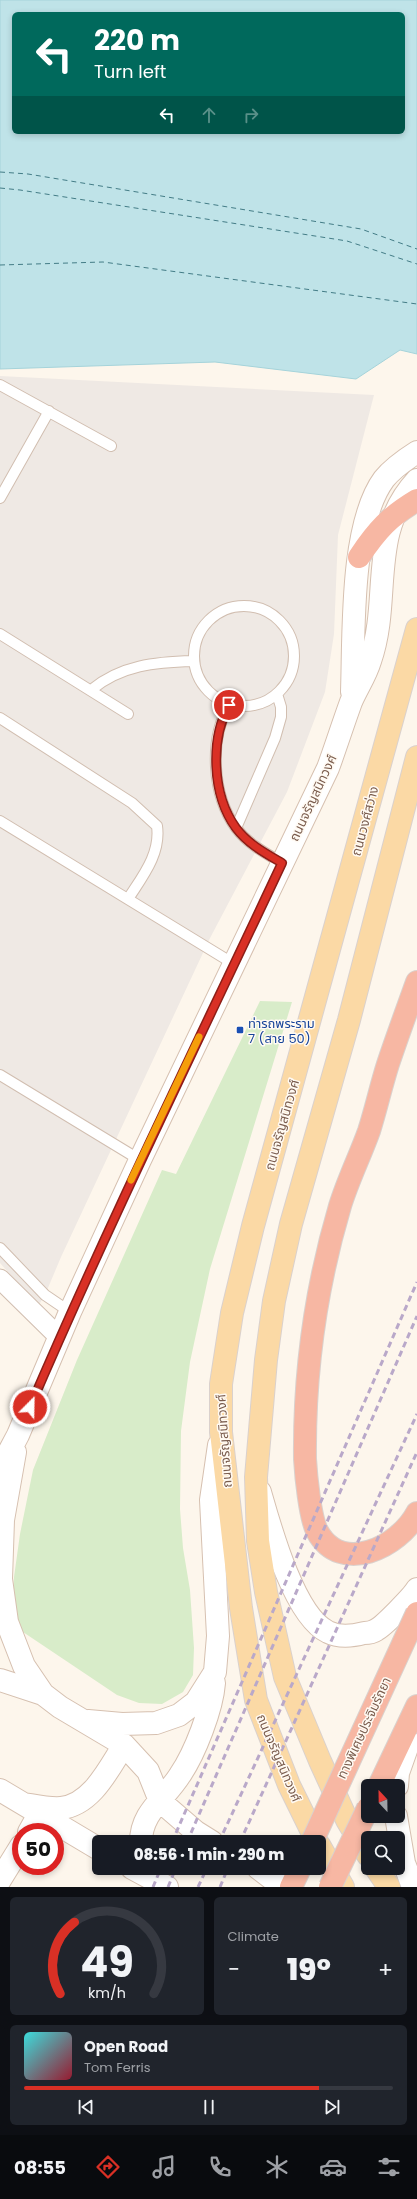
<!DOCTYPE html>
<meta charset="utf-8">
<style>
:root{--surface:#171b24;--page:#20242c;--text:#f1f3f6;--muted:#9ea1a6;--line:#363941;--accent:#d93025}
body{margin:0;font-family:Poppins,"Noto Sans Thai",sans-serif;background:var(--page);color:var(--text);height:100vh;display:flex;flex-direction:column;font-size:15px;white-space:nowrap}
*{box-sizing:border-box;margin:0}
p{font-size:13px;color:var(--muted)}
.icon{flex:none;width:22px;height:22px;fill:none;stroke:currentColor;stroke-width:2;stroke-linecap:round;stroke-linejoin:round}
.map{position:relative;height:1887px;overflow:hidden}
.panel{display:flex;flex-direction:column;gap:10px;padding:10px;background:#0d0f14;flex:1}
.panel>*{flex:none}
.banner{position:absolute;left:12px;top:12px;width:393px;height:122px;border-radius:6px;box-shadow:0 2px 6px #0003;background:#00695c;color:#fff;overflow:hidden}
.needle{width:26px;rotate:338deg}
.buttons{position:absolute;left:361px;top:1779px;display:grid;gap:8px}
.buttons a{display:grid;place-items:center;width:44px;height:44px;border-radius:6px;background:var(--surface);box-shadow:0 2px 6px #0003;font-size:20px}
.speed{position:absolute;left:12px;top:1823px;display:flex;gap:8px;font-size:20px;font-weight:700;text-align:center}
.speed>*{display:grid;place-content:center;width:52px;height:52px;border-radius:50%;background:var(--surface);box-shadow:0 2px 6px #0003;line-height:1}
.speed .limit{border:6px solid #d22;background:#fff;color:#111}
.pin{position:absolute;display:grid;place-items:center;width:34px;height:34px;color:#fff;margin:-17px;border:2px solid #fff;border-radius:50%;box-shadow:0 1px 4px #0007}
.me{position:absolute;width:44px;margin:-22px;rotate:23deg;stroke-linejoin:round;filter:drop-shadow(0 0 3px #0008)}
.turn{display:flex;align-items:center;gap:14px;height:84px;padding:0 16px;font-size:18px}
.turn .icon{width:52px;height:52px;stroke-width:2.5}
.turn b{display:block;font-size:28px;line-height:34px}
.lanes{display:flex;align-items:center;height:38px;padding:0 16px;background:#0003;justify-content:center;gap:20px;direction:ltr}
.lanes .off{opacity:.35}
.big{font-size:30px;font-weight:800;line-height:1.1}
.panel .card{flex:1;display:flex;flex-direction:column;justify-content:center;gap:6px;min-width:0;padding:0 14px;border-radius:6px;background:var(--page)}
.panel .dial{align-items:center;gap:0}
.dial svg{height:104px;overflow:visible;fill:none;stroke:var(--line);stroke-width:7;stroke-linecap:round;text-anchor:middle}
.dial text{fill:var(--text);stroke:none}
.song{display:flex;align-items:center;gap:12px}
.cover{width:48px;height:48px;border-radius:6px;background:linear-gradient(135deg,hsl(180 70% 55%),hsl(350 70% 35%))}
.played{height:4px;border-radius:2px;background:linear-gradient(90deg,var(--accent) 80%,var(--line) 80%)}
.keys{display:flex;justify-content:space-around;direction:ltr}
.heat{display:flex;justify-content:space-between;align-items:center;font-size:22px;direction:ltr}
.panel .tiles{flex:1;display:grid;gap:10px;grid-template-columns:1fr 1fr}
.card:last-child{grid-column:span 2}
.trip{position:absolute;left:92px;top:1835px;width:234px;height:40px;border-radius:6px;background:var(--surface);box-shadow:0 2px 6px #0003;font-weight:800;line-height:40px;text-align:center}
.tabs{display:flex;height:64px;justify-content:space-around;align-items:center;background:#090b0e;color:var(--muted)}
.tabs .icon{width:28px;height:28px}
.tabs .current{color:var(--accent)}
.tabs b{font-size:18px;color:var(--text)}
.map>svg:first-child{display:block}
</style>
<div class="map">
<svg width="417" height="1887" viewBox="0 0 417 1887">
<rect width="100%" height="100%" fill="#fdf6ec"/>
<path fill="#efe9e4" d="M0 376 374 395 338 535 334 634 325 692 287 792 209 940 61 1257 45 1295 38 1306 0 1263Z"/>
<path fill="#d8ecc9" d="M260 1001 292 1002 210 1269 190 1362 181 1431 180 1509 183 1548 190 1590 194 1648 193 1675 183 1692 162 1704 139 1703 117 1695 20 1630 13 1599 14 1577 20 1534 33 1470 77 1360 162 1170 176 1174Z"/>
<path fill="#bfe3e8" stroke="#a5d3da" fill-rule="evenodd" d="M0 0H417V354L400 350 356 379 215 362 0 369ZM14 14H403V132H14Z"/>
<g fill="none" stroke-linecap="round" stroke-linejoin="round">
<path stroke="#437c86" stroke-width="1" stroke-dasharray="5 4" stroke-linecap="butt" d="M0 172 28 174 361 229 417 249
M0 188 20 190 347 241 417 264
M0 265 103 262 417 304"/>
<defs>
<path id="lane" d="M0 385 111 446
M0 498 49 411
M194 656a50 50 0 1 1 100 0a50 50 0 1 1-100 0Z
M0 634 128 714
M91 690C121 665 156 662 193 661
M229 705C209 740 212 795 236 828 248 844 265 853 282 863
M0 718 132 803 157 826C161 854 142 877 128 899
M0 821 234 964
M236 828 275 738 281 717V707L277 694
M0 1075 140 1160
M0 1248 45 1295 70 1312"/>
<path id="street" d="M0 1279 60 1338"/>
<path id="secondary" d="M352 692C354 634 350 525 384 479 392 469 406 459 417 452
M15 1452 3 1520 1 1579 7 1622 24 1666 43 1694 60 1707 124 1745 148 1771 160 1801 196 1832 212 1842
M0 1469 18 1435 70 1312 140 1160 328 768C336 746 343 724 351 702 357 688 366 675 370 661 392 598 367 534 417 480
M260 1492C270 1527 294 1616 328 1632 340 1638 353 1636 364 1633 368 1633 373 1632 376 1630 384 1626 413 1596 417 1589
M0 1680 43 1694
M88 1721 122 1724 156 1723 179 1715 196 1702 215 1672 218 1636 211 1500 219 1445
M397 1786 398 1773 409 1742
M0 1790 99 1849
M24 1804C36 1806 49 1809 61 1808 92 1805 109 1768 124 1745
M396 1816 404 1863 413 1887
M29 1832 39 1814
M141 1842C141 1812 165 1799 180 1775 195 1753 212 1709 214 1683
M132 1868 167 1887
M258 1868 283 1887
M0 1880 21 1846"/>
<path id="primary" d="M317 1842 289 1785 256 1700 241 1608 221 1432V1384L232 1313 253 1226 417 629
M319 1845 343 1887
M368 1855 347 1820 320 1761 285 1677 266 1592 258 1541 256 1477 266 1360 274 1301 291 1224 349 1020 417 757
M376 1868 389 1887"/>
<path id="highway" d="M359 557C377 530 390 516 417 500
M417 982C407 1010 397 1037 388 1064 381 1086 376 1109 369 1131 360 1156 348 1180 340 1206 316 1287 304 1374 305 1459 306 1476 310 1517 317 1531 341 1576 399 1547 417 1513
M379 1786 417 1706
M291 1887 300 1868"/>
</defs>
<use href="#lane" stroke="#d1beb0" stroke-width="12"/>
<use href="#street" stroke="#d1beb0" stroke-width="21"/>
<use href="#secondary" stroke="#d6c0b0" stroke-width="24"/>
<use href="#primary" stroke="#dad1cd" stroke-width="24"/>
<use href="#highway" stroke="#dad1cd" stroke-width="24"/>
<use href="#lane" stroke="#fff" stroke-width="10"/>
<use href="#street" stroke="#fff" stroke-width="19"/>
<use href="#secondary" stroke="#fff" stroke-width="22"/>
<use href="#primary" stroke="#fbd9a5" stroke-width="22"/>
<use href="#highway" stroke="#f7b7a3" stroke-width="22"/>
<path stroke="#b9a8c9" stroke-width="3" stroke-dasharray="6 4" stroke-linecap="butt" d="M172 1842 417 1282
M187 1842 417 1316
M219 1842 417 1414
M240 1842 417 1452
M153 1887 161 1868
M168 1887 176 1868
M198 1887 207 1868
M220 1887 228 1868"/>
<defs>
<path id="highway-bridge" d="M312 1842 417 1613
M330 1887 368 1808"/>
</defs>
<use href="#highway-bridge" stroke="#dad1cd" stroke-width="24" stroke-linecap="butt"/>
<use href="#highway-bridge" stroke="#f7b7a3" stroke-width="22"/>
</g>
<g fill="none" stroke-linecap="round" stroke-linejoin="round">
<defs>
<path id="route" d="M30 1407C109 1223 197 1044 282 863 265 853 248 844 236 828 212 795 210 740 229 705"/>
</defs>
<use href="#route" stroke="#8d1f18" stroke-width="10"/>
<use href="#route" stroke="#d93025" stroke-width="7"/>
<path stroke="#f59e0b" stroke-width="7" d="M131 1180 199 1037"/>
</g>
<rect fill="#1a4fb4" stroke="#fffaf3" stroke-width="1.5" x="236" y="1026" width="8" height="8" rx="2"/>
<g text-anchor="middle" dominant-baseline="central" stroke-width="3" stroke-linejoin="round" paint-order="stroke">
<g font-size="13" fill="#7a5c4d" stroke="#fffaf3">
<text transform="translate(313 798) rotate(-65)">ถนนจรัญสนิทวงศ์</text>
<text transform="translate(365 821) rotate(-75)">ถนนวงศ์สว่าง</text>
<text transform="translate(282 1125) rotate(-74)">ถนนจรัญสนิทวงศ์</text>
<text transform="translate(224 1441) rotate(-94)">ถนนจรัญสนิทวงศ์</text>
<text transform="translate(364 1728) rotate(-65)">ทางพิเศษประจิมรัถยา</text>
<text transform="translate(279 1758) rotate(67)">ถนนจรัญสนิทวงศ์</text>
</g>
<g font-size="13" fill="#164399" stroke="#fffaf3" text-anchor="start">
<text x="248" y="1023">ท่ารถพระราม<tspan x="248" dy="15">7 (สาย 50)</tspan></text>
</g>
</g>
</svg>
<div class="buttons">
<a><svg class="needle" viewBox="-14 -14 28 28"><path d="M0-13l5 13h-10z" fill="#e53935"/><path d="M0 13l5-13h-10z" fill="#9ea1a6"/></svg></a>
<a><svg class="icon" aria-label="search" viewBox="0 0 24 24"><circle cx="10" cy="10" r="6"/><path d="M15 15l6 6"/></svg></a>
</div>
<div class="speed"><div class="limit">50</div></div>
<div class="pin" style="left:229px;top:705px;background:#d93025"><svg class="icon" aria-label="arrive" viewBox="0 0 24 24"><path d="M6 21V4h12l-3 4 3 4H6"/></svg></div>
<svg class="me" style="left:30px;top:1407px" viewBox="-20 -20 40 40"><circle r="17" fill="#d93025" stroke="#fff" stroke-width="3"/><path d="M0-11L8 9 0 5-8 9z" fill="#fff"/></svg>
<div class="trip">08:56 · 1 min · 290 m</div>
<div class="banner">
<div class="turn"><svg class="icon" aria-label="left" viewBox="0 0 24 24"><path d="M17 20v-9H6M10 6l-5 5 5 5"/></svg><div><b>220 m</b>Turn left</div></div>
<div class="lanes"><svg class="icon" aria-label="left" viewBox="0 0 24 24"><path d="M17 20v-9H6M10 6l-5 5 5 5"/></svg><svg class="icon off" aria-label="ahead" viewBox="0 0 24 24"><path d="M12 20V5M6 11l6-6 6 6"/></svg><svg class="icon off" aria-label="right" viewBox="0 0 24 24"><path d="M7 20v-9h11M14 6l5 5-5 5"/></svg></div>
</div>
</div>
<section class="panel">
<div class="tiles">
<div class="card dial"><svg viewBox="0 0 100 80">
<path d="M14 69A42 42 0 1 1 86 69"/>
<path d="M14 69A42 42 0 0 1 25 14" stroke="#d93025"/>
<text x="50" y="56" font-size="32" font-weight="700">49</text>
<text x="50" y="72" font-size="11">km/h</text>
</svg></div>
<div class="card"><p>Climate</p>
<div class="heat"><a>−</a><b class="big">19°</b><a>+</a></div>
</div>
<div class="card">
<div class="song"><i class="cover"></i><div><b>Open Road</b><p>Tom Ferris</p></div></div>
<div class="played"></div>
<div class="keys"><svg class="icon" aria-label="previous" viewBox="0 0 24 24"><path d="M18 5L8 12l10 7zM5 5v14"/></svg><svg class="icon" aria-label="pause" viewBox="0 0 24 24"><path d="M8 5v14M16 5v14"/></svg><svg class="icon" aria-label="next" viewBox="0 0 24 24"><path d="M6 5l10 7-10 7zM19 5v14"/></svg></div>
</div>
</div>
</section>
<nav class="tabs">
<b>08:55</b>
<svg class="icon current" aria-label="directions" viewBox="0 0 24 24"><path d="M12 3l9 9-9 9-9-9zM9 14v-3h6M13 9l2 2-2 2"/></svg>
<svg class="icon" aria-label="music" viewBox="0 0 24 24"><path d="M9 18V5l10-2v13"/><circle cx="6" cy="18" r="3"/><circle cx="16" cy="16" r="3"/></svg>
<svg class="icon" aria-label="phone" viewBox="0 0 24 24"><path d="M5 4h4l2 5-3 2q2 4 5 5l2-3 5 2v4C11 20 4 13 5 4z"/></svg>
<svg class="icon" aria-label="climate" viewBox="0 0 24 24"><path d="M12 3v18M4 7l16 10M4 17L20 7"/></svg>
<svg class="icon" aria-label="car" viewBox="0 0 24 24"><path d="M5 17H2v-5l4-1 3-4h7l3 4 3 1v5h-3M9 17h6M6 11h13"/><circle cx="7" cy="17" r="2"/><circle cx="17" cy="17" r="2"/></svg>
<svg class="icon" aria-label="filters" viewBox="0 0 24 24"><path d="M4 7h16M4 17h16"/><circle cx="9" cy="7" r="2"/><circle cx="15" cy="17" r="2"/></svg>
</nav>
